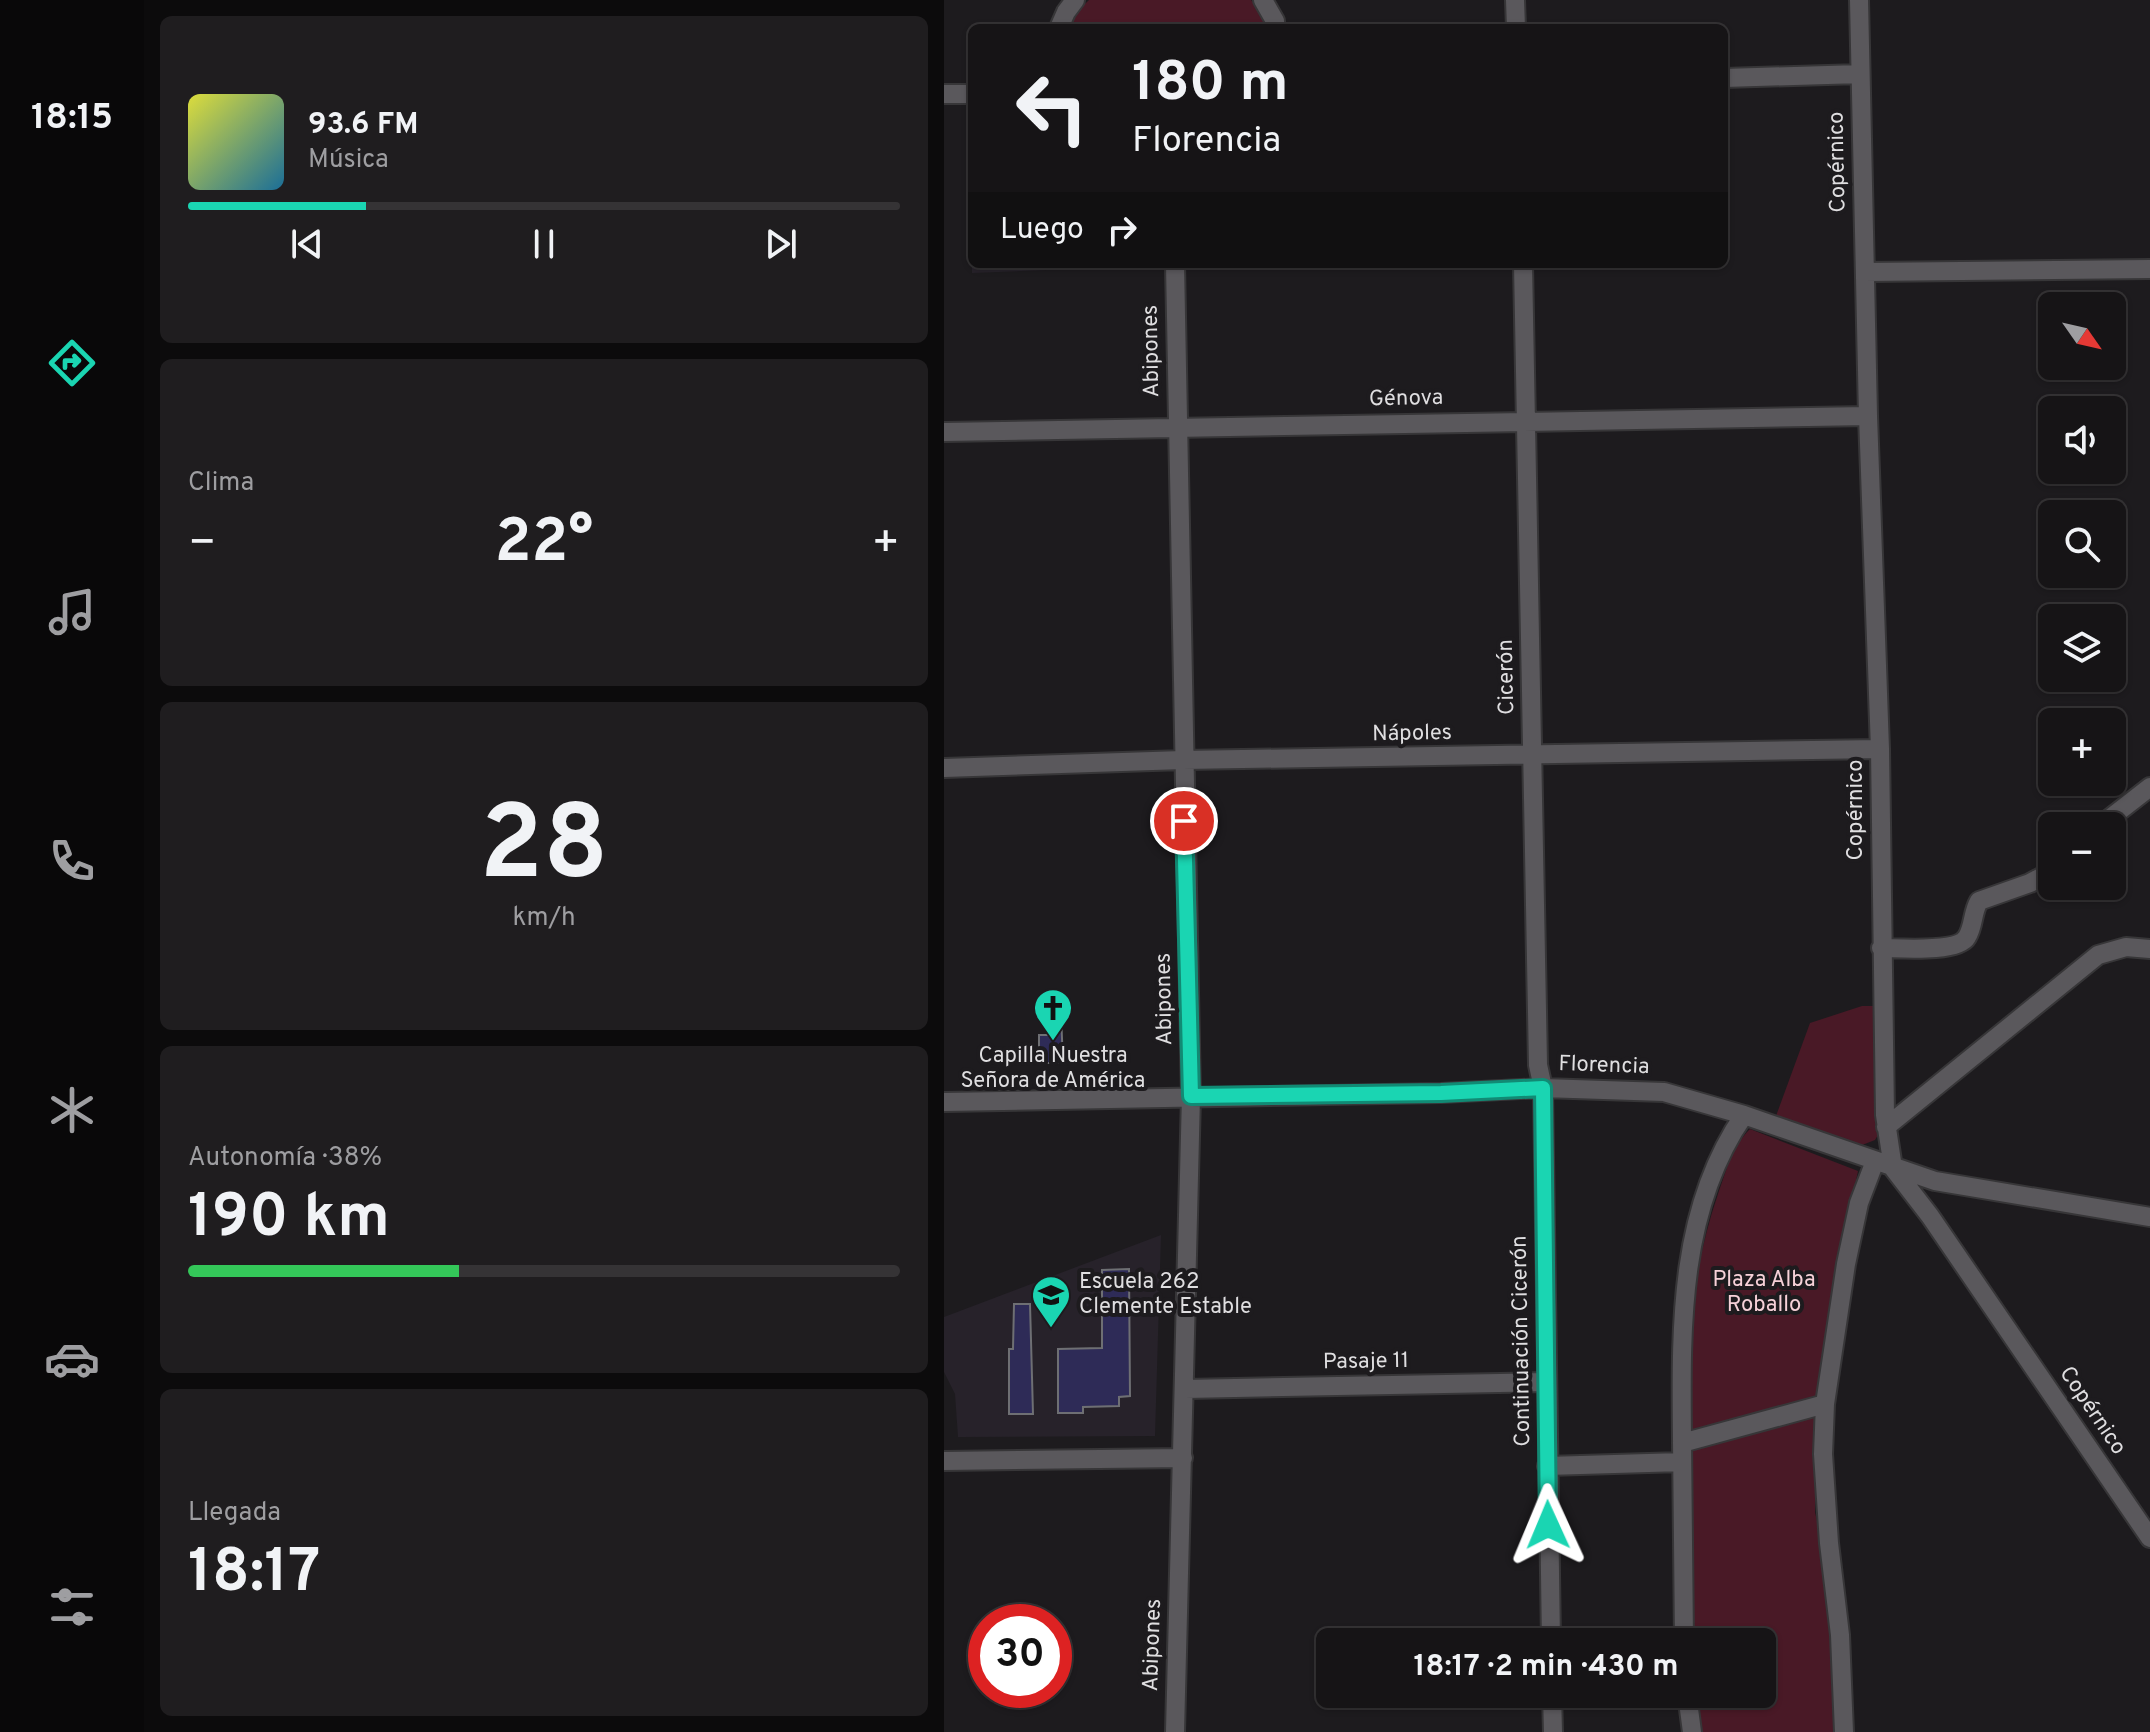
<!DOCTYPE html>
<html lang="es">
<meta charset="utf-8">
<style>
:root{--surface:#161416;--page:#1f1d1f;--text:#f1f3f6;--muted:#9e9ea1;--line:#353335;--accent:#1ad5b2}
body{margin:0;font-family:Overpass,sans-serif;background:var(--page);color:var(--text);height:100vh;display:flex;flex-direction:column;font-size:30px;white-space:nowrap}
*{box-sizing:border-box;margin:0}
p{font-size:26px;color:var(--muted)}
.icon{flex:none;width:44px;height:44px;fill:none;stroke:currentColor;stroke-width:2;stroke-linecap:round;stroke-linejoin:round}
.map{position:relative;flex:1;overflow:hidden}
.details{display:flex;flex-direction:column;gap:16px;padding:16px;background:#0c0b0c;width:800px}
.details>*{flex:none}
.hud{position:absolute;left:24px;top:24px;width:760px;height:244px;border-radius:12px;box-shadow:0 2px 6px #0004,0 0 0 2px var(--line);background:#161416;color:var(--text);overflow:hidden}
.needle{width:52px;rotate:124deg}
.tools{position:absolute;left:1094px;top:292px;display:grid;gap:16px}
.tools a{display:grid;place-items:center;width:88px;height:88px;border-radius:12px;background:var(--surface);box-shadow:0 2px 6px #0004,0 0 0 2px var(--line);font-size:40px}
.speed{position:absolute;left:24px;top:1604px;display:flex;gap:16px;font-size:40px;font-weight:700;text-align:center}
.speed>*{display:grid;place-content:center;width:104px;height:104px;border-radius:50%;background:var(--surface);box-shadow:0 2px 6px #0004,0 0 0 2px var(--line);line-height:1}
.speed .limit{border:12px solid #d22;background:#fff;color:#111}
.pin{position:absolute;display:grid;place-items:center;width:68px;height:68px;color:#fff;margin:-34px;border:4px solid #fff;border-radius:50%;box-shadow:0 2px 8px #0007}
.me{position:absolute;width:88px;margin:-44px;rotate:359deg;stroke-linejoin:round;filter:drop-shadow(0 0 6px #0008)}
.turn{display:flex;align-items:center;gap:28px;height:168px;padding:0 32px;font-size:36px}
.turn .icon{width:104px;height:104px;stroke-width:2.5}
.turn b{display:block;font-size:56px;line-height:68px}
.then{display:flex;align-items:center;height:76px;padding:0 32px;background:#0003;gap:16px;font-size:30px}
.big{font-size:60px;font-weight:700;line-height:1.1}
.details .widget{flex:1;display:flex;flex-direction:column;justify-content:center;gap:12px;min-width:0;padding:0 28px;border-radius:12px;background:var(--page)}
.details .dial{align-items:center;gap:0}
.dial b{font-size:104px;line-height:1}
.song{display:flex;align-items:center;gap:24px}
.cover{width:96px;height:96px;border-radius:12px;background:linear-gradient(135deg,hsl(60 70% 55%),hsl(200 70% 35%))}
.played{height:8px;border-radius:4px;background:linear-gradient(90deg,var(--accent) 25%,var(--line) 25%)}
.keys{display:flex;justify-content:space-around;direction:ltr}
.heat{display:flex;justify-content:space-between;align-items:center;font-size:44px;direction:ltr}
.charge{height:12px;border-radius:6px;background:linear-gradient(90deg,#34c759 38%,var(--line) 0)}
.trip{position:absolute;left:372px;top:1628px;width:460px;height:80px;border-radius:12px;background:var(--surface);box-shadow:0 2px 6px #0004,0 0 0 2px var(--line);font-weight:700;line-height:80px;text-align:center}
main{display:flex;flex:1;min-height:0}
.tab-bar{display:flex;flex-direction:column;width:144px;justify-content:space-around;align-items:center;background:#090809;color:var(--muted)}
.tab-bar .icon{width:56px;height:56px}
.tab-bar .current{color:var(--accent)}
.tab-bar b{font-size:36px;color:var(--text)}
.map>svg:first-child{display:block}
</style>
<main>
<nav class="tab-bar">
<b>18:15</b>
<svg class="icon current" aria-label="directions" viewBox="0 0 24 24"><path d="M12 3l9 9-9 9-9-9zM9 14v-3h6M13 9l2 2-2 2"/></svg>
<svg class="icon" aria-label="music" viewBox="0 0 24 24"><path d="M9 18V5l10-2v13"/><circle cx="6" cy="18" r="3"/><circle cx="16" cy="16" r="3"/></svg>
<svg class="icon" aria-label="phone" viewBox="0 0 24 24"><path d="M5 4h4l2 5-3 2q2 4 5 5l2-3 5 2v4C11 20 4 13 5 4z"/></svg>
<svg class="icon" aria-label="climate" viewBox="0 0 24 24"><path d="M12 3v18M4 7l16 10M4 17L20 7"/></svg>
<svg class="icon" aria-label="car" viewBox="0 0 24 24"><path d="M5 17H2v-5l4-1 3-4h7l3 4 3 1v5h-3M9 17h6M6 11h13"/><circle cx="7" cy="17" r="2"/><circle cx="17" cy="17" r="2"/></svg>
<svg class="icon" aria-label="filters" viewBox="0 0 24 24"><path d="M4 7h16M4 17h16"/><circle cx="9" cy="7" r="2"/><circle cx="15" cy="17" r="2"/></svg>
</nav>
<section class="details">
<div class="widget">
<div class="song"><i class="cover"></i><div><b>93.6 FM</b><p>Música</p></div></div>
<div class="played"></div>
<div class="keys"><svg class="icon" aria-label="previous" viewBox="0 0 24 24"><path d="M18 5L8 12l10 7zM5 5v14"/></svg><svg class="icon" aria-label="pause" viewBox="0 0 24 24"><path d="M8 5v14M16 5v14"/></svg><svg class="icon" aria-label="next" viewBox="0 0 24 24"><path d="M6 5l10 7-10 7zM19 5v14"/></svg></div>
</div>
<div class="widget"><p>Clima</p>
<div class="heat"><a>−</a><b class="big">22°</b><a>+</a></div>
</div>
<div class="widget dial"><b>28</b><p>km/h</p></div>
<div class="widget"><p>Autonomía · 38%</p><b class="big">190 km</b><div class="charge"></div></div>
<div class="widget"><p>Llegada</p><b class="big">18:17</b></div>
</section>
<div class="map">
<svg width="1206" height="1732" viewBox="0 0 1206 1732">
<rect width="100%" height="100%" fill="#1d1b1e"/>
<path fill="#27222a" d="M25 118H28V264H102V270L28 273Z
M217 1235 211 1436 14 1437 11 1394 0 1372V1317Z"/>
<path fill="#491926" d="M145 0H307L316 10 322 28H127C127 16 137 8 145 0Z
M918 1006H930L938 1128 931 1140 913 1147 832 1116 866 1023Z
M806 1129 914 1171 899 1243 873 1431 871 1512 880 1554 892 1732H757L753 1694H818V1642H750C744 1493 725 1337 774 1194 783 1169 787 1148 806 1129Z"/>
<path fill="#2e2b57" stroke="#6e6f73" stroke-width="2" d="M117 1014 119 1063H95V1035H105L104 1015Z
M185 1269 186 1396 175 1397V1406L139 1407V1413H114V1349L158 1348V1270Z
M70 1304H86L89 1414H65V1349H69Z"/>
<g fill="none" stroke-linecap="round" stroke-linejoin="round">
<defs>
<path id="minor" d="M319 0 331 21V28
M571 0 572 28
M915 0 924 416 936 749 941 1115 949 1168 986 1216 1206 1538
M115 28 122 12 131 0
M780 78 916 74
M0 94H28
M579 264 594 1065 599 1088 607 1642
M921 272 1206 269
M0 432 924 416
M0 768 239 760 936 749
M1156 826 1206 787
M937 948C955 948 1014 953 1023 937 1030 926 1028 913 1035 901L1086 883 1108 871
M0 1102 497 1093 599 1088 720 1092 800 1115 991 1181 1206 1217
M942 1127 1154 955 1182 947 1206 949
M241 1389 603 1382
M738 1443 881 1404
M0 1461 239 1458
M603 1466 738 1462
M740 1642C739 1575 739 1507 738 1440 737 1330 734 1210 800 1115
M608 1694 609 1732
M743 1694 748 1732
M231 1732 247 1096 231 264
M900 1732 896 1635 885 1543 879 1454 881 1404 902 1264 915 1203 931 1161"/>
</defs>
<use href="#minor" stroke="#373638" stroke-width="22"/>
<use href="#minor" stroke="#5a585c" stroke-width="18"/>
</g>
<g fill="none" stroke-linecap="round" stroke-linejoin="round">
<defs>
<path id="route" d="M240 821 247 1096 497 1093 599 1088 604 1525"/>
</defs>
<use href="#route" stroke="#118a74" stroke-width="20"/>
<use href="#route" stroke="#1ad5b2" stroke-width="14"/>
</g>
<defs>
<symbol id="church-pin" viewBox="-11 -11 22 30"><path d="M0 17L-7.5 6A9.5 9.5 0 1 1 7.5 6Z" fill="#1ad5b2" stroke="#1d1b1e"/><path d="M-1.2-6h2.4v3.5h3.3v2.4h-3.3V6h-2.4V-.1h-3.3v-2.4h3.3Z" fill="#111"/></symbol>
<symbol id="school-pin" viewBox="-11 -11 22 30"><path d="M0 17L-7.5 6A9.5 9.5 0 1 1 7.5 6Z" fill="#1ad5b2" stroke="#1d1b1e"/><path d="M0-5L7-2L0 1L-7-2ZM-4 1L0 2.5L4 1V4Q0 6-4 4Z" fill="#111"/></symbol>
</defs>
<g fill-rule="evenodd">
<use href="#church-pin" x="87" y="986" width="44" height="60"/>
<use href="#school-pin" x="85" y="1273" width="44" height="60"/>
</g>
<g text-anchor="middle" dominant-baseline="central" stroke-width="8" stroke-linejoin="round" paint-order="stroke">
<g font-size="22" fill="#dfdee0" stroke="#1d1b1e">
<text transform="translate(894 162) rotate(-91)">Copérnico</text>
<text transform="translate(208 351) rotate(-91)">Abipones</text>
<text transform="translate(462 399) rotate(-1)">Génova</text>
<text transform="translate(563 677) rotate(-91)">Cicerón</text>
<text transform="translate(468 734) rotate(-1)">Nápoles</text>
<text transform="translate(912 810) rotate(-90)">Copérnico</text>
<text transform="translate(221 999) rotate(-91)">Abipones</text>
<text transform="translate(660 1066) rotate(2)">Florencia</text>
<text transform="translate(578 1341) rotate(-91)">Continuación Cicerón</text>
<text transform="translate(422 1362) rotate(-1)">Pasaje 11</text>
<text transform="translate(1148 1411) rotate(56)">Copérnico</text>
<text transform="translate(209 1645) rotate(-88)">Abipones</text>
</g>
<g font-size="22" fill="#dfdee0" stroke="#1d1b1e">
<text x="109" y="1056">Capilla Nuestra<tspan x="109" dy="25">Señora de América</tspan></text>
<text x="135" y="1282" text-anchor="start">Escuela 262<tspan x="135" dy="25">Clemente Estable</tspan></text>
</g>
<g font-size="22" fill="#f6d1d8" stroke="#1d1b1e">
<text x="820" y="1280">Plaza Alba<tspan x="820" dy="25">Roballo</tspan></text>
</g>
</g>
</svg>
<div class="tools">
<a><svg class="needle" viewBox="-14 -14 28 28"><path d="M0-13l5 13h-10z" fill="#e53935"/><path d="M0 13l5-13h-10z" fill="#9e9ea1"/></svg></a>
<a><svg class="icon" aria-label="sound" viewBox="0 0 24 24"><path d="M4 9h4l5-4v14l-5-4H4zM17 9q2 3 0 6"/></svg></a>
<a><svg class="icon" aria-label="search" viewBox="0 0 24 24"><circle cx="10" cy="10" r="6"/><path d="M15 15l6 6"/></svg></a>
<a><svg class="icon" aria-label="layers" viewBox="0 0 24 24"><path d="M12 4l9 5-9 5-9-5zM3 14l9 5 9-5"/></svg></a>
<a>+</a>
<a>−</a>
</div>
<div class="speed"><div class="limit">30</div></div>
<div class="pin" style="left:240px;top:821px;background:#d93025"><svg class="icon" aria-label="arrive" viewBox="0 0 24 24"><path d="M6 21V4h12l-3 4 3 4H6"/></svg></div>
<svg class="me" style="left:604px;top:1525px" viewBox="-20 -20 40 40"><path d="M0-17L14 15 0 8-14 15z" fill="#1ad5b2" stroke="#fff" stroke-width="4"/></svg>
<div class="trip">18:17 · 2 min · 430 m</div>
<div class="hud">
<div class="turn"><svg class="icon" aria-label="left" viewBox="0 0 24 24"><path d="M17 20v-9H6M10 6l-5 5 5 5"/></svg><div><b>180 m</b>Florencia</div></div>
<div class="then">Luego<svg class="icon" aria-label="right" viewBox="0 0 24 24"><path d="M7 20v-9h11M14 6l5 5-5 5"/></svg></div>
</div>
</div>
</main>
